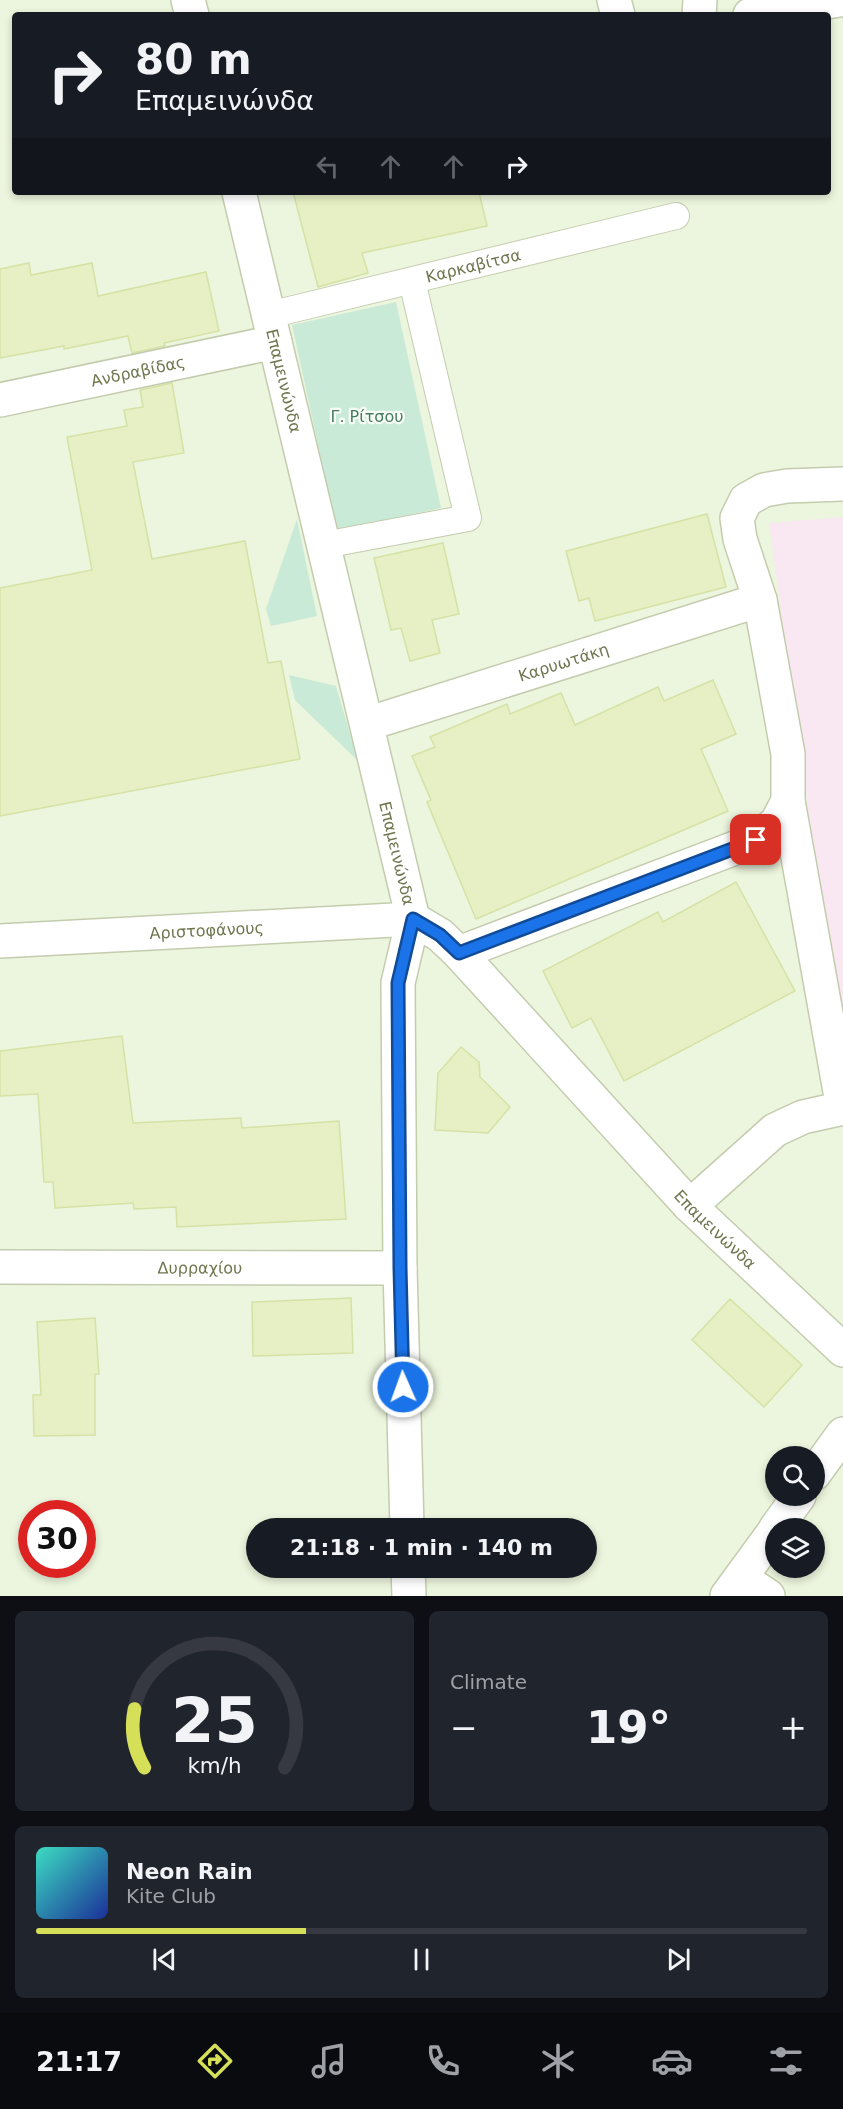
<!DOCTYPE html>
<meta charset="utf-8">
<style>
:root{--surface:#171b24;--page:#20242c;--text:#f1f3f6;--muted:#9ea1a6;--line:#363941;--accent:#d6df58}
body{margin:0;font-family:"DejaVu Sans",sans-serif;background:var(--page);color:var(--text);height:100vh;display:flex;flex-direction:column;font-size:22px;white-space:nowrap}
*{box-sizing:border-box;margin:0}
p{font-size:20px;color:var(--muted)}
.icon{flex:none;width:33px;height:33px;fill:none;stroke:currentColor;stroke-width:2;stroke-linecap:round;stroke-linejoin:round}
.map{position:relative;height:1596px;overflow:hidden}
.drawer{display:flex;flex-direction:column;gap:15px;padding:15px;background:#0d0f14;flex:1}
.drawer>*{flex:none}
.guide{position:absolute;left:12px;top:12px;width:819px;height:183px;border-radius:6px;box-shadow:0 3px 9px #0003;background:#171b24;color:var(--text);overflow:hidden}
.controls{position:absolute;left:765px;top:1446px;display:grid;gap:12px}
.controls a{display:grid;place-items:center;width:60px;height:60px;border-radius:50%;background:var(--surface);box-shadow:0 3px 9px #0003;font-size:30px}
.speed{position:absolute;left:18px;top:1500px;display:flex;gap:12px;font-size:30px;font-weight:700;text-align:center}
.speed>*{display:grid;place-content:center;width:78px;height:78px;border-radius:50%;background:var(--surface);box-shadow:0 3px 9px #0003;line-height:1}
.speed .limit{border:9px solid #d22;background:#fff;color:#111}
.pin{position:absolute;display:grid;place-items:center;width:51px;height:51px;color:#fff;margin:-26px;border-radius:12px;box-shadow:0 3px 9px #0006}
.me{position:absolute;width:66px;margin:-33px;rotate:358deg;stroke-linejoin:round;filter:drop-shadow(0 0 4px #0008)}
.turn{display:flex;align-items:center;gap:21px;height:126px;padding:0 24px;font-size:27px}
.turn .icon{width:78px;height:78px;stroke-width:2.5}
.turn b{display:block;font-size:42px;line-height:51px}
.lanes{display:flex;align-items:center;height:57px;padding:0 24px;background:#0003;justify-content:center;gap:30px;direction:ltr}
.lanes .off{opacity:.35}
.big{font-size:45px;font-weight:700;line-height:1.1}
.drawer .widget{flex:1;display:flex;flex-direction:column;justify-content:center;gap:9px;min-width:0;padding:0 21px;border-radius:9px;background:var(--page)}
.drawer .dial{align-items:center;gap:0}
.dial svg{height:156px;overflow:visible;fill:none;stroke:var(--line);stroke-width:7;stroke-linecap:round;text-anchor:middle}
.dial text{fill:var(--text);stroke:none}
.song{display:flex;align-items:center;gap:18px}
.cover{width:72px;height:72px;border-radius:9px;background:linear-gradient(135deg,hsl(170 70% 55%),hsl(230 70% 35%))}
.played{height:6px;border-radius:3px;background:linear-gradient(90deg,var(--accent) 35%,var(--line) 35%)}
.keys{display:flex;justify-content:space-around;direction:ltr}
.heat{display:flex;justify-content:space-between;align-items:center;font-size:33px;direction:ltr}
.drawer .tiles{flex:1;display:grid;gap:15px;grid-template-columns:1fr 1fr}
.widget:last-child{grid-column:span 2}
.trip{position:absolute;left:246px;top:1518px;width:351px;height:60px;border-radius:30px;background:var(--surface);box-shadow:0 3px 9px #0003;font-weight:700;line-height:60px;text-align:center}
.menu{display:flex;height:96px;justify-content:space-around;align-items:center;background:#090b0e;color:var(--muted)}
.menu .icon{width:42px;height:42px}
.menu .active{color:var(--accent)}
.menu b{font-size:27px;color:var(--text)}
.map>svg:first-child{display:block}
</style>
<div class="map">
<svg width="843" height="1596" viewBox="0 0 843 1596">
<rect width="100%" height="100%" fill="#f5fcec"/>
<path fill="#ecf5dd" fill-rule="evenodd" d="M0 0H843V1596H0ZM15 15H828V192H15ZM776 1456H814V1496H776ZM32 1514H82V1564H32ZM256 1528H586V1568H256ZM776 1528H814V1568H776Z"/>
<path fill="#f9e8f1" d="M843 517V1068L828 977 806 792 769 523Z"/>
<path fill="#caead8" d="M396 302 441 508 337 531 292 325Z
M297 519 317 616 271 626 266 609Z
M289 675 336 686 358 761 295 700Z"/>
<path fill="#e6f0c4" stroke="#d5e2a5" stroke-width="1.5" d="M293 192H479L487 226 362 253 368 273 318 287Z
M29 263 31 275 92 263 98 296 206 272 219 331 164 343 165 346 132 353 128 336 64 349V346L0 358V269Z
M172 383 184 453 133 462 152 559 245 541 268 663 281 661 300 759 0 816V588L92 570 67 437 127 426 124 410 143 407 140 390Z
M707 514 726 587 595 621 589 598 579 601 566 551Z
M443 543 459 614 432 620 440 653 410 661 401 628 391 630 374 558Z
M713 680 736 734 701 749 728 811 476 919 427 802 431 800 412 756 435 747 430 737 507 704 510 714 561 693 575 725 658 687 664 701Z
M736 882 795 991 624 1081 591 1018 572 1028 543 971 658 912 663 922Z
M122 1036 133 1123 241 1118 242 1128 339 1121 346 1219 177 1227 176 1207 134 1209 133 1203 55 1208 53 1182H44L38 1094 0 1096V1051Z
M461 1047 479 1062 480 1077 510 1107 488 1133 435 1130 438 1073Z
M351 1298 353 1353 253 1356 252 1302Z
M730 1299 802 1365 764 1407 692 1340Z
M95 1318 99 1374H95V1435L34 1436 33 1395H41L37 1322Z"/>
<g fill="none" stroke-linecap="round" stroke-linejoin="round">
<defs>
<g id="pedestrian">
<path id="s1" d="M269 315 676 216"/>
<path d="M324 545 468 518 412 281"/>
</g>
<g id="minor">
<path d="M188 0 192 15"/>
<path d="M614 0 618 15"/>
<path d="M699 15 700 0"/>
<path d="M750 15 839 0"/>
<path id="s2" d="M239 192 413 919 440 935 459 953 690 1206 843 1350"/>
<path id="s3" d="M0 400 275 342"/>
<path id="s4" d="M367 724 760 600"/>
<path id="s5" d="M0 941 413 919"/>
<path d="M459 953 756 840 777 822 788 801V754L760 600 740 539 737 518 746 500 764 490 787 486 843 484"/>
<path d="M690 1206 775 1130 803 1117 843 1108 788 801"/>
<path id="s6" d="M0 1267 400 1268"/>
<path d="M814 1474 843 1434"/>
<path d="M407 1528 400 1268 398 983 413 919"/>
<path d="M776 1528 799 1496"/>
<path d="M408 1568 409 1596"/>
<path d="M741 1578 768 1596"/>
<path d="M727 1596 776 1529"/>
</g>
</defs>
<use href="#pedestrian" stroke="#c4ccae" stroke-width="28"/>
<use href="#minor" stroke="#c4ccae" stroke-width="36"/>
<use href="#pedestrian" stroke="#fff" stroke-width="26"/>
<use href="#minor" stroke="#fff" stroke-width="33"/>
</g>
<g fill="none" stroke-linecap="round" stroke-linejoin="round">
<defs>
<path id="route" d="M403 1387 400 1268 398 983 413 919 440 935 459 953 756 840"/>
</defs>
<use href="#route" stroke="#114b97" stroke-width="15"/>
<use href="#route" stroke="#1a73e8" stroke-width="10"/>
</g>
<g text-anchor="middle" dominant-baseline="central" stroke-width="4.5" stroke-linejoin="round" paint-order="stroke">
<g font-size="16" fill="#6f774f" stroke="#f9fef2">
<text stroke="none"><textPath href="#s1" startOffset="210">Καρκαβίτσα</textPath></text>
<text stroke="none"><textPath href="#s3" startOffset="141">Ανδραβίδας</textPath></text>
<text stroke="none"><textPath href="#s2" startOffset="194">Επαμεινώνδα</textPath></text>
<text stroke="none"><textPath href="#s4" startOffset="206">Καρυωτάκη</textPath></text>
<text stroke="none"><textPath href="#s2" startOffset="680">Επαμεινώνδα</textPath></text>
<text stroke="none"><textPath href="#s5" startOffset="207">Αριστοφάνους</textPath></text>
<text stroke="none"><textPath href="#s2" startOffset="1182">Επαμεινώνδα</textPath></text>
<text stroke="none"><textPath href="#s6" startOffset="200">Δυρραχίου</textPath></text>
</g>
<g font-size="16" fill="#477c64" stroke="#f9fef2">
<text x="367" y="416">Γ. Ρίτσου</text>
</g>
</g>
</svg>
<div class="controls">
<a><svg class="icon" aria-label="search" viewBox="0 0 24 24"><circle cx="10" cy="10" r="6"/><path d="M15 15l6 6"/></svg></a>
<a><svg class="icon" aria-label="layers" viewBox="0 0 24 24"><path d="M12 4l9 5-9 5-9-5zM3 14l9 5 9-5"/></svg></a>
</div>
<div class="speed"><div class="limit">30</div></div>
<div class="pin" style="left:756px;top:840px;background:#d93025"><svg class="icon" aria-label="arrive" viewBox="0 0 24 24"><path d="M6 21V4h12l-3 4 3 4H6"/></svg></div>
<svg class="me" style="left:403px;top:1387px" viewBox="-20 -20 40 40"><circle r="17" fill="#1a73e8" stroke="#fff" stroke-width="3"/><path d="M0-11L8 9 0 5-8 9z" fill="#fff"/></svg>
<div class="trip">21:18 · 1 min · 140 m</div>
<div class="guide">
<div class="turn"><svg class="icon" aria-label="right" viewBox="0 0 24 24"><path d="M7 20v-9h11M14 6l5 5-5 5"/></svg><div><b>80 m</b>Επαμεινώνδα</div></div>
<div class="lanes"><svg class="icon off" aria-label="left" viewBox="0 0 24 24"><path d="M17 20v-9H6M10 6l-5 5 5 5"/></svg><svg class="icon off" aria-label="ahead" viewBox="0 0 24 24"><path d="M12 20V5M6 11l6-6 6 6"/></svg><svg class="icon off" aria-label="ahead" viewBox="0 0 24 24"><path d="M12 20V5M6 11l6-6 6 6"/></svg><svg class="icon" aria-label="right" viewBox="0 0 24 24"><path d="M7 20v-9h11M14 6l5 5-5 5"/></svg></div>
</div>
</div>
<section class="drawer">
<div class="tiles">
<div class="widget dial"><svg viewBox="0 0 100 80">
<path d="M14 69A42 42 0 1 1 86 69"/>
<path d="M14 69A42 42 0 0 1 9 39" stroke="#d6df58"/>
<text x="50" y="56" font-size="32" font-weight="700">25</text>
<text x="50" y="72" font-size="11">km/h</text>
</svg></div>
<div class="widget"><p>Climate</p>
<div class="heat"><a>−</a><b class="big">19°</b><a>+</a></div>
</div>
<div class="widget">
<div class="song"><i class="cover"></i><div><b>Neon Rain</b><p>Kite Club</p></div></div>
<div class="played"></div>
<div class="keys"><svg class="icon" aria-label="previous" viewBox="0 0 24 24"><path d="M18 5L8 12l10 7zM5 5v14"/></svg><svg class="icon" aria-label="pause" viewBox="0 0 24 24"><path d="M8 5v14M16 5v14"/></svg><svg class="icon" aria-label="next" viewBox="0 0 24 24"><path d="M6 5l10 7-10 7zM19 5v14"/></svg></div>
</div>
</div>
</section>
<nav class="menu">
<b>21:17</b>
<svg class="icon active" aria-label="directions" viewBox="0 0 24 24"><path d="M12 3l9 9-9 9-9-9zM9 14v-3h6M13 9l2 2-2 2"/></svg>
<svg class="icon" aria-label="music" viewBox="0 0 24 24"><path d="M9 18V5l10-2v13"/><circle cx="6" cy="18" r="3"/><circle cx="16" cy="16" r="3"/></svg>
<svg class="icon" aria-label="phone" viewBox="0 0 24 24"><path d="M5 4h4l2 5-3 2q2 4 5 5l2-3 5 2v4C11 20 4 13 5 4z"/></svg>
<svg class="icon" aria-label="climate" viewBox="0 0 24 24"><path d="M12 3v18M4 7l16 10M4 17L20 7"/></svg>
<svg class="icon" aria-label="car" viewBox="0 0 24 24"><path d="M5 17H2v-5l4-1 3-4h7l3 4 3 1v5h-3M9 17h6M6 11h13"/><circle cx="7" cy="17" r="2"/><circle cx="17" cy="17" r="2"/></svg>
<svg class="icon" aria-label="filters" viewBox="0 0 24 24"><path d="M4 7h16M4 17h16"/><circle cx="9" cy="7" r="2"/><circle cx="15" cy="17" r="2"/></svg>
</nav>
